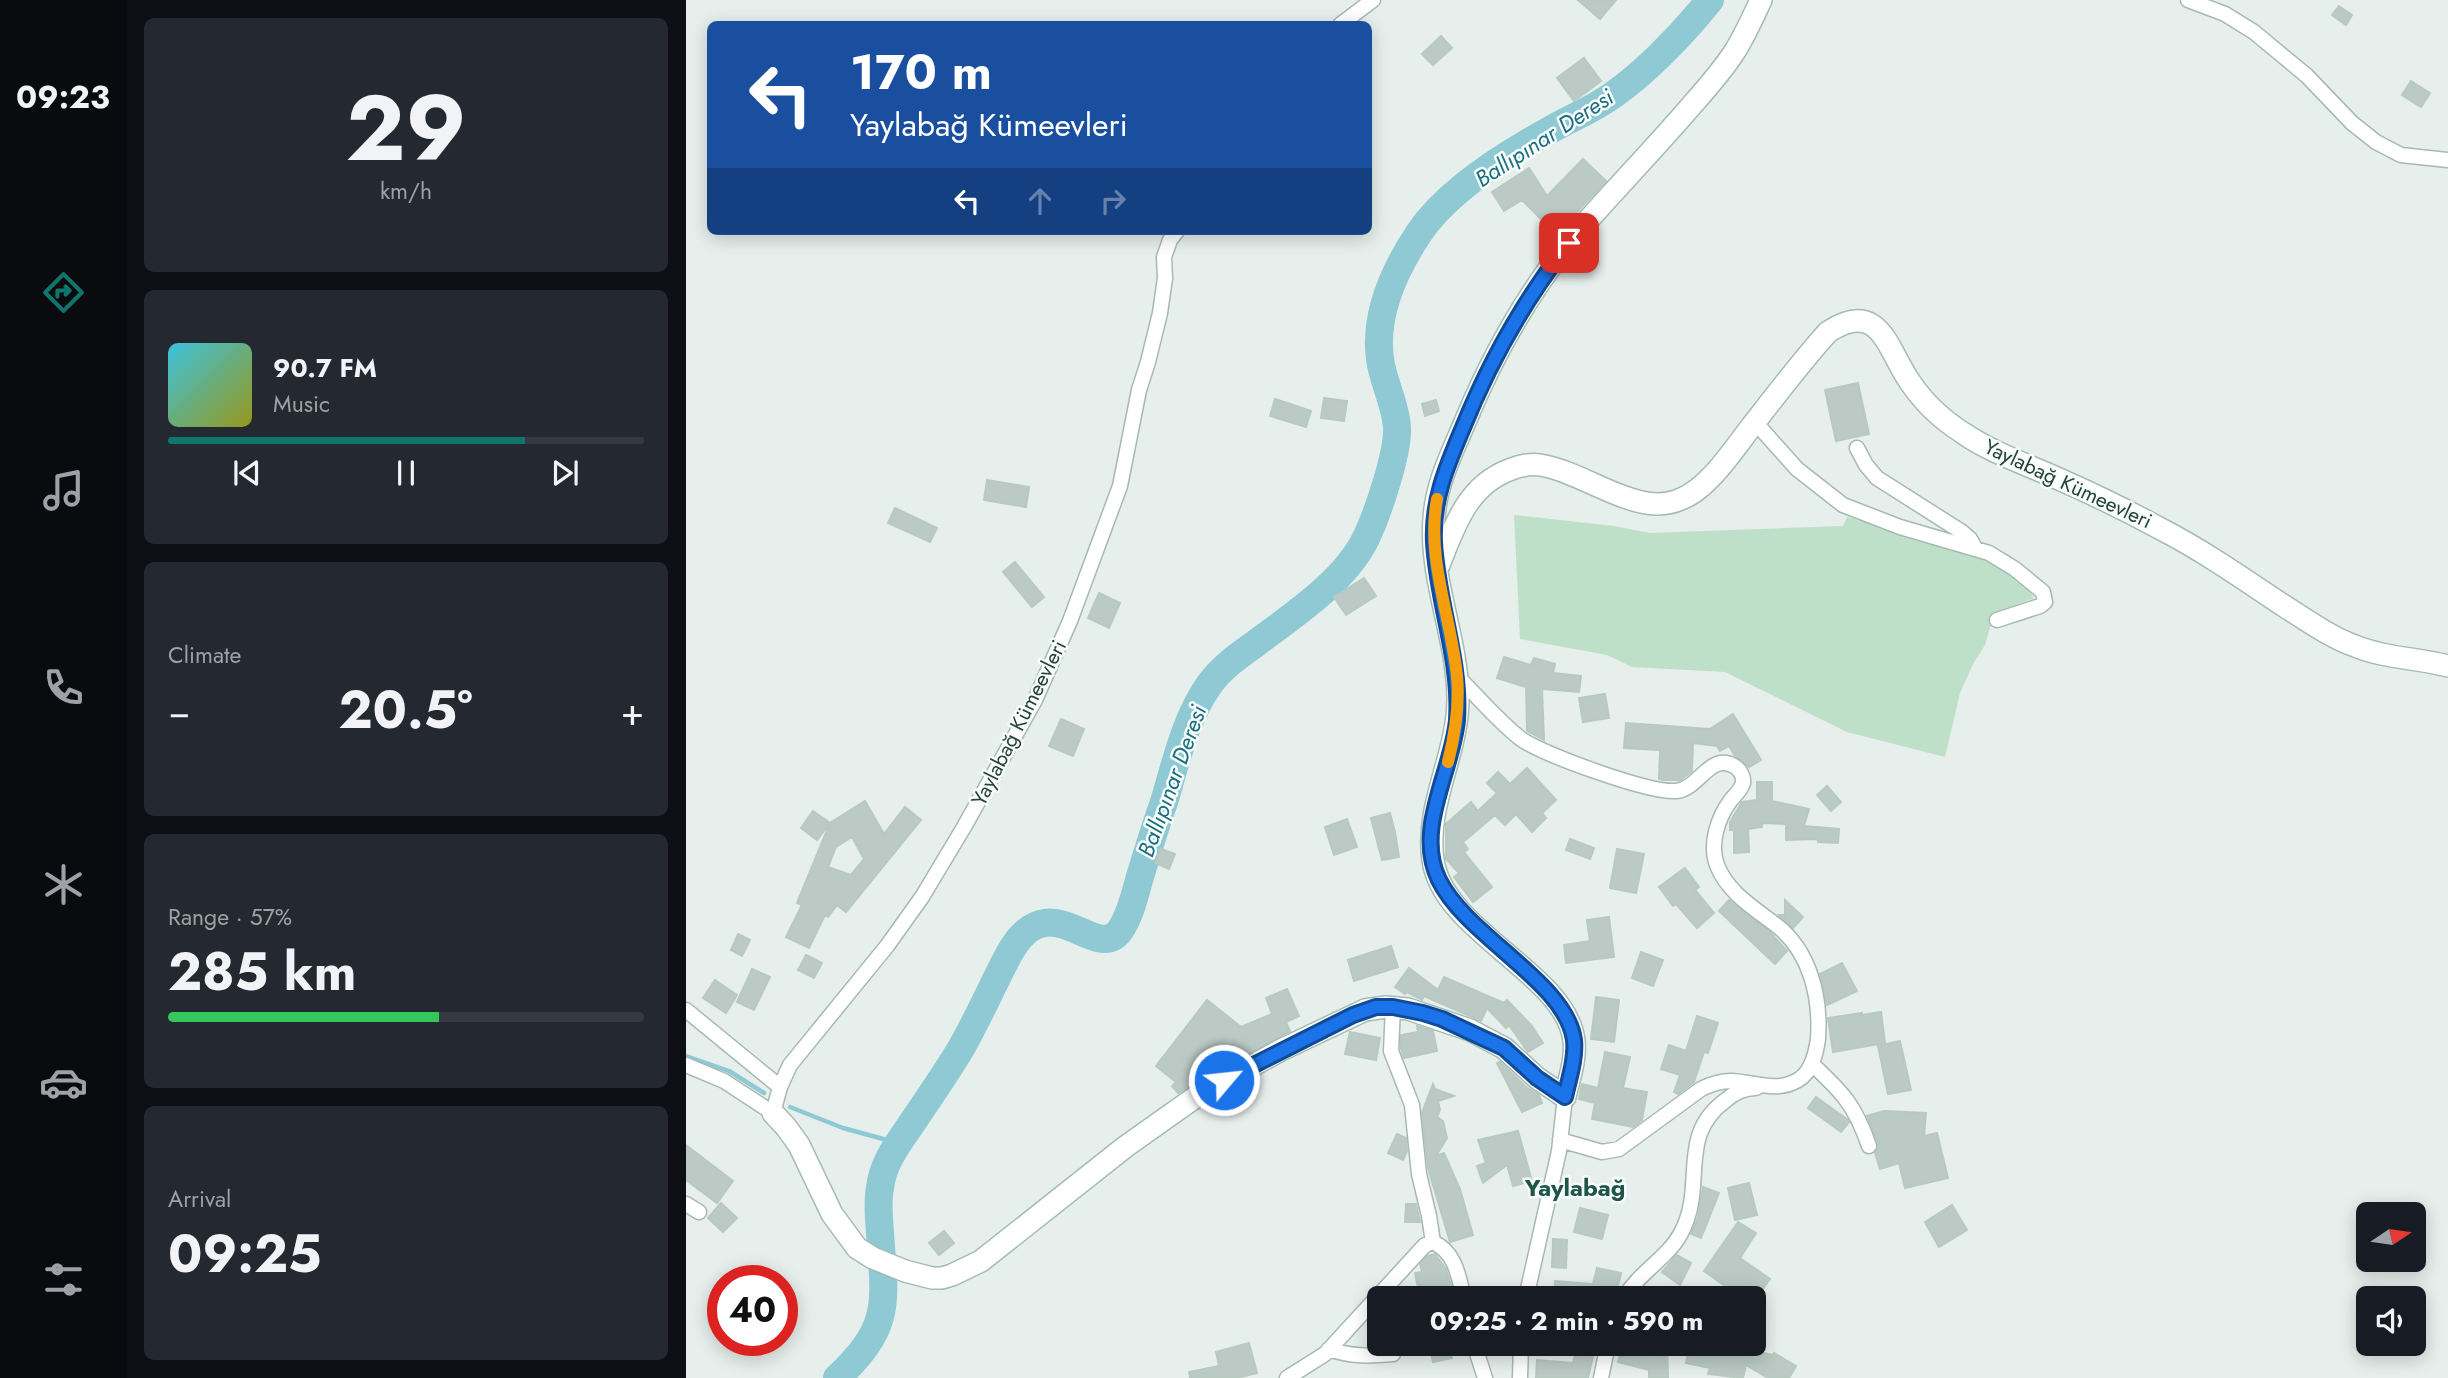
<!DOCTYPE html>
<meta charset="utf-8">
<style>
:root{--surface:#171b24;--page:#242831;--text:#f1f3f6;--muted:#9ea1a6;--line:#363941;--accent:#0f766e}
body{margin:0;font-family:Jost,sans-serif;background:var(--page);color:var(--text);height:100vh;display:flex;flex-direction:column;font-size:26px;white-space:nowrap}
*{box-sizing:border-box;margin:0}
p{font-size:23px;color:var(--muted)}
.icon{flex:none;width:38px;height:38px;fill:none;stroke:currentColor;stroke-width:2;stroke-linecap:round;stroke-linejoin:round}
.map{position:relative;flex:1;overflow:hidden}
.sheet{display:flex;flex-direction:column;gap:18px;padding:18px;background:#0d0f14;width:560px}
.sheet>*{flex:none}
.banner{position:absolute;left:21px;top:21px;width:665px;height:214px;border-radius:10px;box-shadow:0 4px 18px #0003;background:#1a4fa0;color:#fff;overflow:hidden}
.needle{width:46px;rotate:77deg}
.tools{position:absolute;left:1670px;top:1202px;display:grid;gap:14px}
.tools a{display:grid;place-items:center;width:70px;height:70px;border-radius:10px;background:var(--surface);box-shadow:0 4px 18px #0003;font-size:35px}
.speed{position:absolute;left:21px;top:1265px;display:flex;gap:14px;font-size:35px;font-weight:700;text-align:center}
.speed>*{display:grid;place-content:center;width:91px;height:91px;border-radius:50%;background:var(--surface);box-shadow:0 4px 18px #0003;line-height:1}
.speed .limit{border:10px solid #d22;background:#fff;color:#111}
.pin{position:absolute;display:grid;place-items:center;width:60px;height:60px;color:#fff;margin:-30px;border-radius:14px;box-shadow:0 4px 10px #0006}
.me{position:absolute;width:77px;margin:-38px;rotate:62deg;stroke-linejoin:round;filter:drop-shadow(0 0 5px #0008)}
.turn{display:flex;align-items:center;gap:24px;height:147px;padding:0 28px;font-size:32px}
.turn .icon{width:91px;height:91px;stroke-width:2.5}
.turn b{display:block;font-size:49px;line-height:60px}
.lanes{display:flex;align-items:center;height:66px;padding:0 28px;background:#0003;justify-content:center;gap:35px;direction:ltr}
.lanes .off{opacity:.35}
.big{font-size:52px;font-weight:700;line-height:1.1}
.sheet .card{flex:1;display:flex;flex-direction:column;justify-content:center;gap:10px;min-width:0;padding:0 24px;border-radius:10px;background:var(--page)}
.sheet .dial{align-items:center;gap:0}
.dial b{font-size:91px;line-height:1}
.song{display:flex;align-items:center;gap:21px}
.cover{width:84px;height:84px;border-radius:10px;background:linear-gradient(135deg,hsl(190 70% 55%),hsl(60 70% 35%))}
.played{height:7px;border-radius:4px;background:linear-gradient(90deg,var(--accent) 75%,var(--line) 75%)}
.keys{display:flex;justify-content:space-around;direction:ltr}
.heat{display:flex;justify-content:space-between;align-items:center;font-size:38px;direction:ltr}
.charge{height:10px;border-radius:5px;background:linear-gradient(90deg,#34c759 57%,var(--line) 0)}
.trip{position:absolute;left:681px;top:1286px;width:399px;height:70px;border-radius:10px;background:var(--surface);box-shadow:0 4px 18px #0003;font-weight:700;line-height:70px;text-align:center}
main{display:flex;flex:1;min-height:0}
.tabs{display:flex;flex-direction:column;width:126px;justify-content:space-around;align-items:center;background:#090b0e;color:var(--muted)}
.tabs .icon{width:49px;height:49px}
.tabs .active{color:var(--accent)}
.tabs b{font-size:32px;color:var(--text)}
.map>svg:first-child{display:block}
</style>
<main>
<nav class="tabs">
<b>09:23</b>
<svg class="icon active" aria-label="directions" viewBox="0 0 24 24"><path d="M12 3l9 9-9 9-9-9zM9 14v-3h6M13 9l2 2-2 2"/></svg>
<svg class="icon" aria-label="music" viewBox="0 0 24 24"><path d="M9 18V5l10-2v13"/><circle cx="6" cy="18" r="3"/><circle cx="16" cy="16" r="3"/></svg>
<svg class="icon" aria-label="phone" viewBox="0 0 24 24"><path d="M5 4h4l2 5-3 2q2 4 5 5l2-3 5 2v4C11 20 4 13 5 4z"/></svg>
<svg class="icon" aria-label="climate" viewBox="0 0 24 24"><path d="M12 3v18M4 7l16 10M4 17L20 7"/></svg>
<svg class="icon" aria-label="car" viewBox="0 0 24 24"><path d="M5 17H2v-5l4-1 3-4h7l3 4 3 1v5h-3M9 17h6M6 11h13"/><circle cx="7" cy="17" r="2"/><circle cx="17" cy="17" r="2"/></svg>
<svg class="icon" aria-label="filters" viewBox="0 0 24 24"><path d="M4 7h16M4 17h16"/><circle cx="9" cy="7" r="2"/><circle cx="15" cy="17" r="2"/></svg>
</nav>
<section class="sheet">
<div class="card dial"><b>29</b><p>km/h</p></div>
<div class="card">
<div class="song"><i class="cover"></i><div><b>90.7 FM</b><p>Music</p></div></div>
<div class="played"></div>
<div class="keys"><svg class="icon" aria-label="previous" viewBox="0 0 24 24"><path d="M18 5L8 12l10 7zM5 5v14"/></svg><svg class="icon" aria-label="pause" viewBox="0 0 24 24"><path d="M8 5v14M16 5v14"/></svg><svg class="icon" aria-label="next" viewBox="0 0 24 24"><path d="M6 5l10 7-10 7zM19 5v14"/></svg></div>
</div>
<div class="card"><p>Climate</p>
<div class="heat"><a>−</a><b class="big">20.5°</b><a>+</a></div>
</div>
<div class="card"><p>Range · 57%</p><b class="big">285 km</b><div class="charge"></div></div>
<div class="card"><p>Arrival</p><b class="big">09:25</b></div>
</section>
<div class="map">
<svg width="1762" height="1378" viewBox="0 0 1762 1378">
<rect width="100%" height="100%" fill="#e6efeb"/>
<path fill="#bfe0c8" d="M828 515 928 526 964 533 1157 526 1161 517 1301 557 1325 572 1341 587 1348 598 1308 613 1299 645 1287 664 1274 693 1259 757 1161 732 1039 672 946 667 921 655 834 639Z"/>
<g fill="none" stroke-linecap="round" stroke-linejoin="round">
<path stroke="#8ec9d4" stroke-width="4.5" d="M0 1056 43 1071 78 1093
M104 1107 157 1128 212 1143"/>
<path stroke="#8ec9d4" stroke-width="28" d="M151 1378C206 1326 199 1304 194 1233 193 1218 191 1203 194 1188 197 1160 215 1140 230 1117 245 1095 260 1073 274 1050 292 1019 306 986 323 954 364 879 411 967 435 929 446 912 450 889 456 870 463 847 470 824 478 802 490 762 499 719 523 685 535 668 552 656 569 644 606 616 658 582 679 540 691 516 712 454 711 428 710 405 697 382 694 359 688 315 709 269 733 233 761 191 822 153 866 129 882 120 898 113 913 104 952 81 996 35 1024 0"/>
</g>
<path fill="#bbcac4" stroke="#b8c9c2" stroke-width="2" fill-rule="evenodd" d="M892 0H930L914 19Z
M1653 6 1666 15 1660 25 1646 15Z
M755 36 766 48 747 65 736 54Z
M898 58 915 81 888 101 871 78Z
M1725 81 1744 93 1735 107 1716 95Z
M897 159 920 181 870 234 836 200 818 211 806 192 843 168 861 196Z
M1172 383 1183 434 1150 441 1139 390Z
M638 398 661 401 658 421 635 418Z
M589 399 625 411 620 427 584 416Z
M750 400 753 411 739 416 736 404Z
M301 480 343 487 340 507 298 500Z
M209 508 251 528 244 542 202 523Z
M329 562 358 597 346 607 317 572Z
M678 578 690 596 660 615 648 597Z
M413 593 434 603 423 628 402 618Z
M818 657 845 665 848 658 869 664 867 673 895 676 893 692 856 689 858 740 841 731 840 687 811 678Z
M919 694 923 718 897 722 893 698Z
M1047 714 1075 760 1063 767 1049 756 1043 746 1034 751 1031 746 1007 743 1006 771 994 780H978L973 779 974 750 938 748 940 723 1024 729Z
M375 719 398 729 387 756 363 746Z
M841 768 870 800 856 813 860 818 846 832 830 814 819 825 809 815 777 842 782 849 778 852 806 887 787 902 768 877 773 873 760 859V824L785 802 792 811 811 793 801 783 812 772 824 784Z
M1071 782H1086V801L1123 809 1118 826 1153 829 1152 843 1132 842V839L1100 840V824L1076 823V827L1062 829 1063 852 1048 853V830H1044V822L1056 802 1071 800Z
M1141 786 1155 802 1145 811 1131 795Z
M179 801 198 834 219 807 235 820 160 912 151 905 142 917 139 915 123 948 100 937 116 905 111 903 144 823ZM166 837 178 859 165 875 142 867 150 847Z
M127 811 144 823 131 840 115 828Z
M704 813 709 832 713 857 696 860 685 818Z
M661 819 671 847 648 855 639 827Z
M884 839 908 848 904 859 880 850Z
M475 849 489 854 483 869 469 863Z
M931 849 958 854 950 893 924 888Z
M999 868 1013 887 1009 890 1028 913 1011 928 990 904 987 906 973 887Z
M1043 900 1084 932 1101 951 1089 964 1033 911Z
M1099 900 1117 917 1107 928 1093 915H1099Z
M923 917 928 957 880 963 878 945 904 941 901 920Z
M52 934 64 940 56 956 45 950Z
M705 946 712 967 668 981 662 960Z
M955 952 977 960 967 986 946 978Z
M120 955 136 963 128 978 112 970Z
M1156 963 1171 991 1141 1005 1134 974Z
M723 968 752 990 758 977 818 1003 821 1000 845 1025 857 1043 842 1052 823 1025 820 1028 801 1008 795 1021 738 996 736 1000 721 992 719 994 709 987Z
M66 969 84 977 68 1010 51 1002Z
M29 980 51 995 40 1013 17 998Z
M601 989 613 1016 600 1022 604 1031 492 1093 486 1086 490 1082 470 1066 521 1000 555 1027 586 1014 580 998Z
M910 997 933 1000 928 1042 905 1039Z
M1195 1012 1199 1043 1147 1052 1142 1018 1176 1013V1015Z
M1011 1016 1032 1023 1022 1053 1018 1052 1008 1082 992 1094 988 1092 994 1075 975 1069 983 1045 1000 1051Z
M731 1026 747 1031 751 1051 718 1058 715 1049V1035L732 1032Z
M664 1032 694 1038 690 1060 659 1054Z
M1214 1041 1225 1090 1202 1094 1192 1046Z
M919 1052 944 1057 937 1088 961 1092 956 1120 947 1127 906 1119 909 1103 893 1099 896 1084 912 1088Z
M814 1062 840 1087 853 1095 856 1103 836 1112 811 1063Z
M747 1084 749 1089 768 1096 752 1101 754 1110 751 1117 757 1121 761 1138 750 1156 758 1153 774 1189 787 1235 764 1242 742 1168 736 1113Z
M1130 1097 1162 1120 1163 1122 1155 1132 1122 1108Z
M1198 1111 1240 1113 1238 1136 1251 1133 1262 1178 1219 1188 1213 1163 1194 1169 1189 1153 1192 1143 1181 1116Z
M832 1131 846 1181 827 1186 821 1165 797 1183 791 1166 800 1163 792 1140Z
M711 1134 720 1138 721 1151 717 1160 702 1153Z
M0 1145 47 1181 31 1203 0 1180Z
M1063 1183 1071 1215 1049 1220 1042 1188Z
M1017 1187 1033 1193 1015 1238 1005 1234 1012 1217Z
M35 1203 51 1218 37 1232 22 1218Z
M720 1204H730L734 1222H719Z
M1266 1205 1281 1230 1253 1247 1239 1222Z
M894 1208 922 1215 916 1239 888 1232Z
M1052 1222 1070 1233 1054 1258 1084 1279 1070 1298H1029L1042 1288 1018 1271Z
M258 1231 268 1243 253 1255 243 1243Z
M867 1239 881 1240 880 1268 866 1267Z
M749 1254 760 1269 767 1292 747 1298H734L729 1273 736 1272 734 1264 742 1256Z
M991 1255 1005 1263 994 1285 976 1272Z
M911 1268 935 1273 929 1298 868 1295 869 1281 907 1284Z
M563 1343 571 1373 551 1378H504L503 1372 533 1366 530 1352Z
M743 1344H763L766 1358 747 1362Z
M892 1344H910L902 1378H850L851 1360 887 1363Z
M973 1344H981L982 1378H963V1370L932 1362 936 1347 962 1355Z
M1004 1344H1031L1087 1355 1088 1353 1110 1366 1103 1378H1082L1060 1365 1057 1378 1022 1374 1024 1368 1000 1363Z"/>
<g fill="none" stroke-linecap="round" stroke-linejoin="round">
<defs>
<path id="street" d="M1502 0 1539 14 1568 32 1621 76 1666 123 1690 142 1715 155 1762 160
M655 24 687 0
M1069 422 1111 469 1157 505 1214 527 1303 553 1329 569 1357 592 1359 602 1354 606 1311 620
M1171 448 1180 465 1191 478 1276 532 1284 539 1289 548
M771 676C792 697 812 721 835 739 858 755 963 793 990 791 1013 789 1024 752 1048 766 1054 769 1058 777 1057 783 1055 790 1049 795 1045 800 1032 817 1023 844 1031 865 1041 892 1068 908 1090 925 1124 951 1135 997 1132 1039 1130 1053 1126 1072 1112 1080 1090 1093 1069 1082 1045 1081 1034 1081 1025 1084 1015 1089L933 1149 916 1152 874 1140
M707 1007 705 1051 726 1105 733 1174 743 1216 747 1242
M0 1010 94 1087
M1126 1064C1157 1093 1169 1105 1183 1146
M0 1065 38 1081 87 1113 94 1087 104 1065 201 946 236 897 278 827 349 700 384 621 434 486 453 390 462 362 474 313 479 278 478 257 484 240 491 231
M0 1204 13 1212
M840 1298 873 1151 879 1097
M938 1298C953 1272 982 1258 995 1233 1021 1185 990 1136 1040 1100 1048 1093 1059 1088 1070 1088
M788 1344 799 1378
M643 1349C665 1357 684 1356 707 1354
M601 1378 639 1354 739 1245 747 1242C770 1253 772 1275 778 1298
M834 1378 835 1344
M915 1378 922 1344"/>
<path id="secondary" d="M753 565C768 527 781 486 823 470 833 466 843 463 854 465 879 469 905 484 928 493 950 502 973 509 995 499 1022 489 1048 449 1065 427 1090 395 1115 362 1142 332 1194 298 1201 349 1224 382 1238 403 1255 419 1277 433 1306 453 1340 464 1373 479 1407 494 1440 510 1473 528 1516 550 1555 577 1595 604 1619 619 1642 636 1669 646 1698 658 1731 658 1762 666
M87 1113 100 1127 113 1145 146 1214 171 1248 187 1258 219 1271 246 1278H256L266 1275 295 1261 439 1147 511 1096 595 1050 679 1010 700 1007 722 1009 784 1030 818 1048 851 1078 879 1097C883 1079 890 1060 888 1041 881 974 757 932 747 860 739 805 772 754 772 699 772 639 743 578 748 518 750 484 766 453 779 422 808 352 846 285 896 227 932 186 970 147 1006 105 1021 88 1037 70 1049 51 1059 35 1067 17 1075 0"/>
</defs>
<use href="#street" stroke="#a8b8b2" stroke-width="17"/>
<use href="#secondary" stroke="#a4bbb3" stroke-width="24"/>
<use href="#street" stroke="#fff" stroke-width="14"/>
<use href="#secondary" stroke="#fff" stroke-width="21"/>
</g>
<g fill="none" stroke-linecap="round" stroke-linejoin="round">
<defs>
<path id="route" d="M538 1080 667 1015 690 1007H707L737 1013 756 1019 818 1048 851 1078 879 1097C883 1079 890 1058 888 1040 880 982 781 937 753 880 728 829 766 772 771 720 775 659 751 602 748 542 746 501 760 468 776 430 803 363 838 300 883 243"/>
</defs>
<use href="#route" stroke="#114b97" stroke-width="18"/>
<use href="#route" stroke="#1a73e8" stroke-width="12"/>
<path stroke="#f59e0b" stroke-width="12" d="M751 499C740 558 765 617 771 676 774 706 769 734 762 762"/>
</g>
<g text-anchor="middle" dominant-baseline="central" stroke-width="5" stroke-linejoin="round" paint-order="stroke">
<g font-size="21" fill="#24423a" stroke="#f7fbf9">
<text transform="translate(1382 484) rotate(25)">Yaylabağ Kümeevleri</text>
<text transform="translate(333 723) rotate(-63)">Yaylabağ Kümeevleri</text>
</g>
<g font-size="23" font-style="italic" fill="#1c6f80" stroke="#f7fbf9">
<text transform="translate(858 138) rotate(-33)">Ballıpınar Deresi</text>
<text transform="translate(486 781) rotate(-70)">Ballıpınar Deresi</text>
</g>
<g font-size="24" font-weight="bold" fill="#1f5548" stroke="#f7fbf9">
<text x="889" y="1187">Yaylabağ</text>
</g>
</g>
</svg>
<div class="tools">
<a><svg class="needle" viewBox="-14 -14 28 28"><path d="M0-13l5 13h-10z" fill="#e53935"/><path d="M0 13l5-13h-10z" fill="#9ea1a6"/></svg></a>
<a><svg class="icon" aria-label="sound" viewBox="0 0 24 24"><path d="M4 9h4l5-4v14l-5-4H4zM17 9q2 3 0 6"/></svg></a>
</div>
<div class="speed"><div class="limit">40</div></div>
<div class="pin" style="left:883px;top:243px;background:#d93025"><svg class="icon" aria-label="arrive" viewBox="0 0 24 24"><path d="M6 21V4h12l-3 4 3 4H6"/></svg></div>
<svg class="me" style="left:538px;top:1080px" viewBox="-20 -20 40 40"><circle r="17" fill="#1a73e8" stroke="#fff" stroke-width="3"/><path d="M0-11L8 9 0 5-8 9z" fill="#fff"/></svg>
<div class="trip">09:25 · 2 min · 590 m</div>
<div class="banner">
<div class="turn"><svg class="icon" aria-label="left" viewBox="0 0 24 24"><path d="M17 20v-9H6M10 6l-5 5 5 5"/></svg><div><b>170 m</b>Yaylabağ Kümeevleri</div></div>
<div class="lanes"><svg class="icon" aria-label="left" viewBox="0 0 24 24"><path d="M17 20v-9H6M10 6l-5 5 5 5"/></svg><svg class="icon off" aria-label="ahead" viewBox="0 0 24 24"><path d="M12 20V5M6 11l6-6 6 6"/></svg><svg class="icon off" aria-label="right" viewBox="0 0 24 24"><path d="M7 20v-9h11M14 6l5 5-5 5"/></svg></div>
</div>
</div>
</main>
